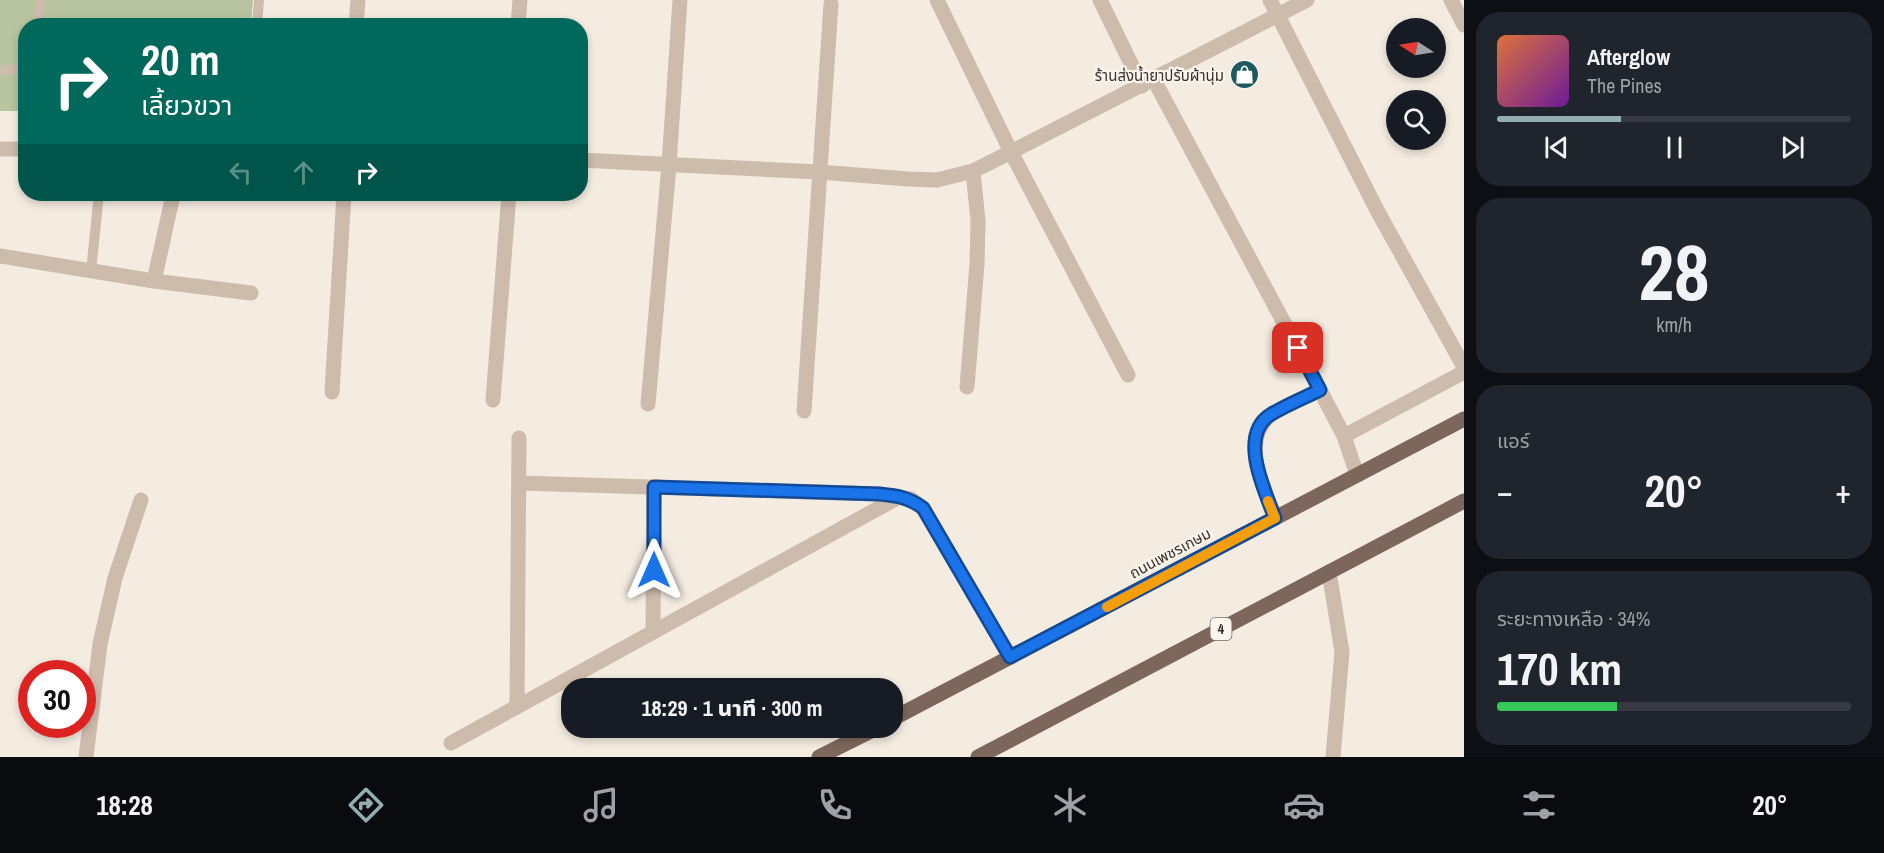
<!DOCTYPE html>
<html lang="th">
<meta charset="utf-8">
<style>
:root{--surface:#171b24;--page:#20242c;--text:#f1f3f6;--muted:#9ea1a6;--line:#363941;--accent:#92aeb2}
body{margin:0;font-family:"Archivo Narrow","Noto Sans Thai",sans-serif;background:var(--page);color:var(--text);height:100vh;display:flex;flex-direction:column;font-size:22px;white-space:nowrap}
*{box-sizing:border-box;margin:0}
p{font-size:20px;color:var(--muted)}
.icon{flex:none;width:33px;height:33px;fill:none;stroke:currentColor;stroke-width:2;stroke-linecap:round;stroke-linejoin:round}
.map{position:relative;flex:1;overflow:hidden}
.side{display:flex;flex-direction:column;gap:12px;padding:12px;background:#0d0f14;width:420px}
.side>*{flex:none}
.guide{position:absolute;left:18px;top:18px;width:570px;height:183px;border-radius:24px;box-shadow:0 3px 9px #0003;background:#00695c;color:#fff;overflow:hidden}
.needle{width:39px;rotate:282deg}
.controls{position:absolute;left:1386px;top:18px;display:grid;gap:12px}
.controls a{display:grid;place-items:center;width:60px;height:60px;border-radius:50%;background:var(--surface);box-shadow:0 3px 9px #0003;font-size:30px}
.speed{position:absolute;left:18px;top:660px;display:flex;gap:12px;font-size:30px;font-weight:700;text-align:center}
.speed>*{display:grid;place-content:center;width:78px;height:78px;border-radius:50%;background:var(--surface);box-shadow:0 3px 9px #0003;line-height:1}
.speed .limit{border:9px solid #d22;background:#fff;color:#111}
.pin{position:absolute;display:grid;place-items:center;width:51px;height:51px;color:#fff;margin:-26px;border-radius:12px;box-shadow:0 3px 9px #0006}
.me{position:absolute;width:66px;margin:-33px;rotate:0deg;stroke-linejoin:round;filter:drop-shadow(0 0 4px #0008)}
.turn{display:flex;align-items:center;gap:21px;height:126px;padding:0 24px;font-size:27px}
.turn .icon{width:78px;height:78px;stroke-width:2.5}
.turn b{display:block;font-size:42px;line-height:51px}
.lanes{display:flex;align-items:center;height:57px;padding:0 24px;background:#0003;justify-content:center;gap:30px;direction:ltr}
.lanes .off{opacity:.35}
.big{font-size:45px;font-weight:800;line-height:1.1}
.side .tile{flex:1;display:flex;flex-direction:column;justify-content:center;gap:9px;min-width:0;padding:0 21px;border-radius:24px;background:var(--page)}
.side .dial{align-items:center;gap:0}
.dial b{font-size:78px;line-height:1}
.song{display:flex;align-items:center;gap:18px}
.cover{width:72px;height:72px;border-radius:9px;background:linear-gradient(135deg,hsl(20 70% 55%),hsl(280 70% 35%))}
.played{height:6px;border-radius:3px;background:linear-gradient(90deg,var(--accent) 35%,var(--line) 35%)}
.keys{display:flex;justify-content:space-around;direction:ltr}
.heat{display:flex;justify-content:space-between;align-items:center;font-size:33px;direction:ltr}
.charge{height:9px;border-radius:4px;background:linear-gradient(90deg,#34c759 34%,var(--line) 0)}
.trip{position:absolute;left:561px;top:678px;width:342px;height:60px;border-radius:24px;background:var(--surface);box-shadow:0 3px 9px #0003;font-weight:800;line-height:60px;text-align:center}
.tab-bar{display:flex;height:96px;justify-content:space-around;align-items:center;background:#090b0e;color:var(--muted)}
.tab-bar .icon{width:42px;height:42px}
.tab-bar .on{color:var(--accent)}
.tab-bar b{font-size:27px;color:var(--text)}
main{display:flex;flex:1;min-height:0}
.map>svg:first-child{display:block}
</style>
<main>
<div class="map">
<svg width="1464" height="757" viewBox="0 0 1464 757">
<rect width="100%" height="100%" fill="#f4ebe1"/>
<path fill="#b8c4a0" d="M0 0H253L251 25 26 26 25 111H0Z"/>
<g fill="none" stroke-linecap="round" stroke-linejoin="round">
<path stroke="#cdbbac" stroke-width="10" d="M37 26 41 0
M257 26 259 0
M0 70H11L26 63
M91 271 99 194"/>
<path stroke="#cdbbac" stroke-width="15" d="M937 0 1011 152 973 171
M1100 0 1142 86
M1270 0 1378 212 1464 367
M1451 0 1464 25
M356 26 358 0
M518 26 520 0
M1154 80 1320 390 1344 436 1357 475
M0 149H26
M580 160 819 172 908 179 937 180 973 171 978 221 977 264 967 387
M0 256 154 281 251 293
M154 281 173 195
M1128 375 1011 152 1307 0
M332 392 344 194
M493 400 509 194
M648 404 669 165 680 0
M804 411 831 4
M1344 436 1464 372
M519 483 879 494 911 499 923 508 1010 657
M1275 518C1264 488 1241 445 1267 418 1276 409 1307 396 1320 390
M1329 572 1342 652 1333 757
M653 632 654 487
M517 707 519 438
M451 743 899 497
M86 757 100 644 115 578 141 500"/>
<path stroke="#7d675c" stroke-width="15" d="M892 719 1464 419
M819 757 877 728
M978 757 1464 501"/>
</g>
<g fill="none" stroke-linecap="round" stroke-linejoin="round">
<defs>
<path id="route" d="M654 570V487L879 494C898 496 908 497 923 508L1010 657 1275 518C1265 491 1238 436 1270 415 1286 405 1304 398 1320 390L1298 348"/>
</defs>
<use href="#route" stroke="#114b97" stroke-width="15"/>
<use href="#route" stroke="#1a73e8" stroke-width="10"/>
<path stroke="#f59e0b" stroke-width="10" d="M1107 607 1275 518 1268 501"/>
</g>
<defs>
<symbol id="shop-disc" viewBox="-11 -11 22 22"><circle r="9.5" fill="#1f5a5e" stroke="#fbf5ee"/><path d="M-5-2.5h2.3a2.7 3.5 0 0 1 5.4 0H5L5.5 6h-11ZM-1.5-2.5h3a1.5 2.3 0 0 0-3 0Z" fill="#fff"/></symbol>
</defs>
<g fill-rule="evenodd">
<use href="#shop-disc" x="1228" y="58" width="33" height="33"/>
</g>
<g text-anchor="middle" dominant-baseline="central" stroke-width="4.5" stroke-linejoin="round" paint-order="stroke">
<rect fill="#fbf5ee" stroke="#756b66" stroke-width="1.5" x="1210.5" y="618" width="21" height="22" rx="4.5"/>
<g font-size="14" font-weight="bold" fill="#3b302b">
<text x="1221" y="629">4</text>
</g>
<g font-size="15" fill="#3b302b" stroke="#fbf5ee" text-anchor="end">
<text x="1224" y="75">ร้านส่งน้ำยาปรับผ้านุ่ม</text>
</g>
<g font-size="15" fill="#3b302b" stroke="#fbf5ee">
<text transform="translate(1170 553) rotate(-28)">ถนนเพชรเกษม</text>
</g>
</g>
</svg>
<div class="controls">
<a><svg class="needle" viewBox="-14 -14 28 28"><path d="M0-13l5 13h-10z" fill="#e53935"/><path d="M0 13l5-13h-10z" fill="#9ea1a6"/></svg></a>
<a><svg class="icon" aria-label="search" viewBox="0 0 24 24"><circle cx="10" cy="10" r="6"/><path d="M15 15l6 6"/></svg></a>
</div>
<div class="speed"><div class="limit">30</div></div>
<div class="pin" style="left:1298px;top:348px;background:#d93025"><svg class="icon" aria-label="arrive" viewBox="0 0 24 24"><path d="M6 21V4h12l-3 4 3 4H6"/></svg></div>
<svg class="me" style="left:654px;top:570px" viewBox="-20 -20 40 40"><path d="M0-17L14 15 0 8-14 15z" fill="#1a73e8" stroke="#fff" stroke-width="4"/></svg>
<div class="trip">18:29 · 1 นาที · 300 m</div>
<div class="guide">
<div class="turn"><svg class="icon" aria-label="right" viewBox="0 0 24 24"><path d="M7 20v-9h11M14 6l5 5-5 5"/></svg><div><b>20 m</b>เลี้ยวขวา</div></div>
<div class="lanes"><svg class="icon off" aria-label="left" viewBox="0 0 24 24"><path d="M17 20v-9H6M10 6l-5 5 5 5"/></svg><svg class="icon off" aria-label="ahead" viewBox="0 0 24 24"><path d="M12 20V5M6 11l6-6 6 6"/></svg><svg class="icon" aria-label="right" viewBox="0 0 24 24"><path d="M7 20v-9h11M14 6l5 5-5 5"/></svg></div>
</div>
</div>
<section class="side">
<div class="tile">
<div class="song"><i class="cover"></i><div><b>Afterglow</b><p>The Pines</p></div></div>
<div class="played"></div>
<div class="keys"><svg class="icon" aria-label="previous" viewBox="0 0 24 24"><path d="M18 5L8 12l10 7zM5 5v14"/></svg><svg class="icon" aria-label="pause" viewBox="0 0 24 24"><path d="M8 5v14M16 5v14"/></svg><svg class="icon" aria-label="next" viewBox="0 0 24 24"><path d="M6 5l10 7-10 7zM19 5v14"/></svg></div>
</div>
<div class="tile dial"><b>28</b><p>km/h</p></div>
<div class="tile"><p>แอร์</p>
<div class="heat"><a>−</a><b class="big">20°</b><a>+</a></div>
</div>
<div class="tile"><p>ระยะทางเหลือ · 34%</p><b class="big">170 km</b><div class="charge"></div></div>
</section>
</main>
<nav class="tab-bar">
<b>18:28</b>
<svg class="icon on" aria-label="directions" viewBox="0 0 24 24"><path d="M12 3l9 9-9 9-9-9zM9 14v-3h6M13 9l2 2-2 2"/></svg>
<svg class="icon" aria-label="music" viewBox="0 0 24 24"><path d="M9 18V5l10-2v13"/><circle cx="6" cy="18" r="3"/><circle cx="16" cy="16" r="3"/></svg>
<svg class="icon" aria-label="phone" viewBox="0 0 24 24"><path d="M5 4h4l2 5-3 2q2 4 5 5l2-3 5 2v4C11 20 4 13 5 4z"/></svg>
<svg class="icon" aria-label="climate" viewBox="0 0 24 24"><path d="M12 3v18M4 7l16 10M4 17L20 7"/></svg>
<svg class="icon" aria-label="car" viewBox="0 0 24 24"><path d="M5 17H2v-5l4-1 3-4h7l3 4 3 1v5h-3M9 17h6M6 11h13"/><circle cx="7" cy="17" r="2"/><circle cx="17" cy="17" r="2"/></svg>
<svg class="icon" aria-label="filters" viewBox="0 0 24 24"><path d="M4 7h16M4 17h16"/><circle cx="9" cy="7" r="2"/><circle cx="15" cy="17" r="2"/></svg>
<b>20°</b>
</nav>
